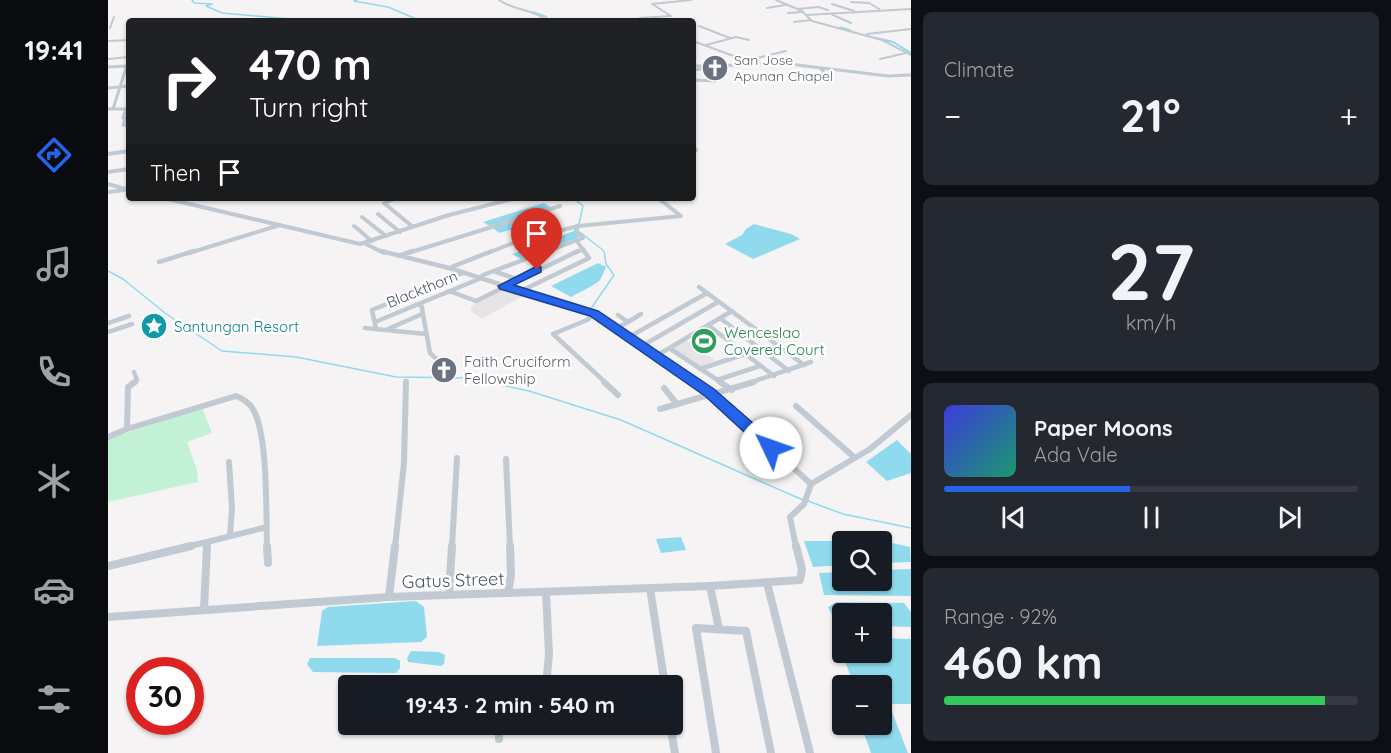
<!DOCTYPE html>
<meta charset="utf-8">
<style>
:root{--surface:#171b24;--page:#242831;--text:#f1f3f6;--muted:#9ea1a6;--line:#363941;--accent:#2563eb}
body{margin:0;font-family:Quicksand,sans-serif;background:var(--page);color:var(--text);height:100vh;display:flex;flex-direction:column;font-size:22px;white-space:nowrap}
*{box-sizing:border-box;margin:0}
p{font-size:20px;color:var(--muted)}
.icon{flex:none;width:33px;height:33px;fill:none;stroke:currentColor;stroke-width:2;stroke-linecap:round;stroke-linejoin:round}
.map{position:relative;flex:1;overflow:hidden}
.drawer{display:flex;flex-direction:column;gap:12px;padding:12px;background:#0d0f14;width:480px}
.drawer>*{flex:none}
.top-card{position:absolute;left:18px;top:18px;width:570px;height:183px;border-radius:6px;box-shadow:0 2px 4px #0004;background:#202124;color:#fff;overflow:hidden}
.tools{position:absolute;left:724px;top:531px;display:grid;gap:12px}
.tools a{display:grid;place-items:center;width:60px;height:60px;border-radius:6px;background:var(--surface);box-shadow:0 2px 4px #0004;font-size:30px}
.speed{position:absolute;left:18px;top:657px;display:flex;gap:12px;font-size:30px;font-weight:700;text-align:center}
.speed>*{display:grid;place-content:center;width:78px;height:78px;border-radius:50%;background:var(--surface);box-shadow:0 2px 4px #0004;line-height:1}
.speed .limit{border:9px solid #d22;background:#fff;color:#111}
.pin{position:absolute;display:grid;place-items:center;width:51px;height:51px;color:#fff;margin:-62px -26px;border-radius:50% 50% 50% 0;rotate:-45deg;box-shadow:0 0 6px #0007}
.pin .icon{rotate:45deg}
.me{position:absolute;width:66px;margin:-33px;rotate:312deg;stroke-linejoin:round;filter:drop-shadow(0 0 4px #0008)}
.turn{display:flex;align-items:center;gap:21px;height:126px;padding:0 24px;font-size:27px}
.turn .icon{width:78px;height:78px;stroke-width:2.5}
.turn b{display:block;font-size:42px;line-height:51px}
.then{display:flex;align-items:center;height:57px;padding:0 24px;background:#0003;gap:12px;font-size:22px}
.big{font-size:45px;font-weight:700;line-height:1.1}
.drawer .tile{flex:1;display:flex;flex-direction:column;justify-content:center;gap:9px;min-width:0;padding:0 21px;border-radius:9px;background:var(--page)}
.drawer .dial{align-items:center;gap:0}
.dial b{font-size:78px;line-height:1}
.song{display:flex;align-items:center;gap:18px}
.cover{width:72px;height:72px;border-radius:9px;background:linear-gradient(135deg,hsl(240 70% 55%),hsl(160 70% 35%))}
.played{height:6px;border-radius:3px;background:linear-gradient(90deg,var(--accent) 45%,var(--line) 45%)}
.keys{display:flex;justify-content:space-around;direction:ltr}
.heat{display:flex;justify-content:space-between;align-items:center;font-size:33px;direction:ltr}
.charge{height:9px;border-radius:4px;background:linear-gradient(90deg,#34c759 92%,var(--line) 0)}
.trip{position:absolute;left:230px;top:675px;width:345px;height:60px;border-radius:6px;background:var(--surface);box-shadow:0 2px 4px #0004;font-weight:700;line-height:60px;text-align:center}
main{display:flex;flex:1;min-height:0}
.tabs{display:flex;flex-direction:column;width:108px;justify-content:space-around;align-items:center;background:#090b0e;color:var(--muted)}
.tabs .icon{width:42px;height:42px}
.tabs .on{color:var(--accent)}
.tabs b{font-size:27px;color:var(--text)}
.map>svg:first-child{display:block}
</style>
<main>
<nav class="tabs">
<b>19:41</b>
<svg class="icon on" aria-label="directions" viewBox="0 0 24 24"><path d="M12 3l9 9-9 9-9-9zM9 14v-3h6M13 9l2 2-2 2"/></svg>
<svg class="icon" aria-label="music" viewBox="0 0 24 24"><path d="M9 18V5l10-2v13"/><circle cx="6" cy="18" r="3"/><circle cx="16" cy="16" r="3"/></svg>
<svg class="icon" aria-label="phone" viewBox="0 0 24 24"><path d="M5 4h4l2 5-3 2q2 4 5 5l2-3 5 2v4C11 20 4 13 5 4z"/></svg>
<svg class="icon" aria-label="climate" viewBox="0 0 24 24"><path d="M12 3v18M4 7l16 10M4 17L20 7"/></svg>
<svg class="icon" aria-label="car" viewBox="0 0 24 24"><path d="M5 17H2v-5l4-1 3-4h7l3 4 3 1v5h-3M9 17h6M6 11h13"/><circle cx="7" cy="17" r="2"/><circle cx="17" cy="17" r="2"/></svg>
<svg class="icon" aria-label="filters" viewBox="0 0 24 24"><path d="M4 7h16M4 17h16"/><circle cx="9" cy="7" r="2"/><circle cx="15" cy="17" r="2"/></svg>
</nav>
<div class="map">
<svg width="803" height="753" viewBox="0 0 803 753">
<rect width="100%" height="100%" fill="#f5f3f3"/>
<path fill="#e6e4e5" d="M396 287 418 294 374 319 363 311V307L369 302Z
M578 340 607 360 592 368 563 348Z"/>
<path fill="#c3f1d5" d="M94 408 104 433 79 442 89 470 90 482 0 502V439Z"/>
<path fill="#90daee" d="M436 203 444 208 440 211 446 216 392 233 375 222Z
M646 224 683 234 692 239 645 259 617 244 634 235 638 229Z
M466 231 471 235 470 238 413 259 404 254Z
M490 263 498 267C496 271 494 278 491 281 485 286 470 293 463 297L443 286Z
M789 440 803 454V473L779 481 758 462Z
M573 537 578 550 553 553 548 539Z
M696 541H775L802 547 803 562 774 563V542H735V565L705 567Z
M803 569V596L716 595 711 573 735 572V580H774V570Z
M308 601 316 607 319 637 313 642 209 646 214 611 220 607Z
M728 602 796 603 803 612V627L774 626V614H735V626H730L720 607Z
M728 638H735V652H774V638L803 639V704H774V686L746 685Z
M303 651 331 652 337 655 336 664 333 666 300 662 299 658Z
M202 658H287L292 661V668L288 673 205 672 199 664Z
M784 712 800 753H763L753 725 774 724V713Z"/>
<g fill="none" stroke-linecap="round" stroke-linejoin="round">
<path stroke="#90daee" stroke-width="1.5" d="M84 0 86 3 104 4 98 6 114 13 193 20
M249 0 246 1 280 7 313 21
M425 12 437 16 442 21
M196 21H199
M732 27 742 30
M458 198 469 201 475 206 471 224
M473 233 496 251 498 264 506 275 482 310
M0 271 15 279 57 313 114 351 188 357 288 377 361 378 421 391 513 420 695 500
M700 501 735 514 803 528"/>
<path stroke="#90daee" stroke-width="2" d="M768 38 785 42 803 53"/>
<path stroke="#c1cad2" stroke-width="2" d="M391 0C406 11 426 9 440 21
M668 0 694 11 704 21 774 40 803 55
M743 2 761 3 771 9
M544 4 583 0
M724 4 746 11
M659 8 677 5
M690 9 710 7 720 10
M680 13 693 12
M698 15 803 9
M725 15 743 23
M534 21 532 18 563 16 544 4
M686 22 703 20
M591 26 622 38
M2 28 6 17
M759 34 803 29
M0 41 21 40
M585 41 647 64
M598 45 628 37 641 40
M0 59 21 57
M772 59 798 53
M641 60 678 51
M11 66H19
M19 66 21 60
M585 66H601
M627 66C650 64 672 60 695 66"/>
<path stroke="#c1cad2" stroke-width="3" d="M689 65 780 76 803 75
M585 66 640 65
M0 67 19 66
M585 70 593 69
M709 74 717 73 712 68
M585 80 608 81
M0 88 21 86
M0 109H18L15 118H21
M5 109 19 65
M17 119 15 125H21
M585 146 587 149"/>
<path stroke="#c1cad2" stroke-width="4" d="M585 151 588 150 586 147
M0 154 21 151
M0 172 21 169
M0 184 21 190
M0 192 16 190
M56 198 252 244 341 215 408 198
M289 198 276 203 305 227
M550 198 573 216
M270 214 292 232
M254 217 278 236
M246 226 264 241
M469 241 477 253
M258 244 276 253
M81 253 172 225
M300 253 452 206
M380 253 405 243 470 226 573 216
M435 253 475 238 468 230 470 227
M467 253 475 249"/>
<path stroke="#c1cad2" stroke-width="4.5" d="M273 251 341 268 486 314 588 383
M290 256 305 251
M51 262 86 251
M341 268 384 251
M388 272 409 279
M591 287 696 365
M341 291 368 301 470 251
M413 291 481 258 476 251
M313 303 322 353 335 365H346
M486 314 479 320 445 334 498 383
M612 318 681 371
M267 322 371 279 375 275 439 251
M520 322 533 314
M0 323 21 316
M600 325 666 376
M257 328 318 334
M508 328 520 322 510 315
M268 329 264 310 355 273
M280 329 314 314
M0 332 24 324
M521 337 599 293
M534 346 610 302
M561 348 614 383
M548 356 624 311
M592 369 637 354
M609 380 652 366
M25 383 29 380 26 372
M298 383V381
M641 383 703 362"/>
<path stroke="#c1cad2" stroke-width="6" d="M496 382 510 395
M586 382 605 395 703 484 696 504 682 517 688 547
M612 382 624 390
M556 388 569 404
M688 406 747 458
M552 409 646 382
M19 429 128 396C136 399 142 403 146 411 160 437 158 514 159 547
M0 437 19 429 20 387 27 382
M398 459 402 547
M121 462 124 508 122 535
M703 484 762 449 803 415
M99 542 159 527
M77 547 99 542V547
M287 547 296 463 298 382
M344 547 349 458"/>
<path stroke="#c1cad2" stroke-width="8" d="M159 546 160 563
M0 566 83 546
M659 583 702 753
M602 586 611 629
M542 588 557 686
M438 592 441 654 438 686
M400 593 403 575 402 546
M341 595 344 546
M281 597 287 546
M96 609 99 546
M0 617 281 597 602 586 692 580 694 569 688 546
M391 724V739
M562 724 567 753
M608 753 588 628 638 631 663 753"/>
</g>
<path fill="#2563eb" stroke="#184099" stroke-width="1.5" d="M429 266 433 267V272L406 285 490 311 606 389 669 444 671 448 669 452H658L597 396 482 316 392 289 390 286Z"/>
<defs>
<symbol id="church-disc" viewBox="-11 -11 22 22"><circle r="9.5" fill="#6b7280" stroke="#fff"/><path d="M-1.2-6h2.4v3.5h3.3v2.4h-3.3V6h-2.4V-.1h-3.3v-2.4h3.3Z" fill="#fff"/></symbol>
<symbol id="sight-disc" viewBox="-11 -11 22 22"><circle r="9.5" fill="#0f9aa8" stroke="#fff"/><path d="M0-6L1.8-2.2L6-1.7L2.9 1.2L3.7 5.4L0 3.3L-3.7 5.4L-2.9 1.2L-6-1.7L-1.8-2.2Z" fill="#fff"/></symbol>
<symbol id="stadium-disc" viewBox="-11 -11 22 22"><circle r="9.5" fill="#2e9e5b" stroke="#fff"/><path d="M0-5a6.5 5 0 1 0 0 10a6.5 5 0 1 0 0-10ZM-3.5-1.8h7v3.6h-7Z" fill="#fff"/></symbol>
</defs>
<g fill-rule="evenodd">
<use href="#church-disc" x="592" y="53" width="30" height="30"/>
<use href="#sight-disc" x="31" y="311" width="30" height="30"/>
<use href="#stadium-disc" x="581" y="326" width="30" height="30"/>
<use href="#church-disc" x="321" y="355" width="30" height="30"/>
</g>
<g text-anchor="middle" dominant-baseline="central" stroke-width="5" stroke-linejoin="round" paint-order="stroke">
<g font-size="14" fill="#5b616d" stroke="#fff" text-anchor="start">
<text x="626" y="60">San Jose<tspan x="626" dy="16">Apunan Chapel</tspan></text>
</g>
<g font-size="15" fill="#4a5661" stroke="#fff">
<text transform="translate(314 289) rotate(-22)">Blackthorn</text>
</g>
<g font-size="15" fill="#0d838f" stroke="#fff" text-anchor="start">
<text x="66" y="326">Santungan Resort</text>
</g>
<g font-size="15" fill="#27864d" stroke="#fff" text-anchor="start">
<text x="616" y="332">Wenceslao<tspan x="616" dy="17">Covered Court</tspan></text>
</g>
<g font-size="15" fill="#5b616d" stroke="#fff" text-anchor="start">
<text x="356" y="361">Faith Cruciform<tspan x="356" dy="17">Fellowship</tspan></text>
</g>
<g font-size="18" fill="#4a5661" stroke="#fff">
<text transform="translate(345 580) rotate(-2)">Gatus Street</text>
</g>
</g>
</svg>
<div class="tools">
<a><svg class="icon" aria-label="search" viewBox="0 0 24 24"><circle cx="10" cy="10" r="6"/><path d="M15 15l6 6"/></svg></a>
<a>+</a>
<a>−</a>
</div>
<div class="speed"><div class="limit">30</div></div>
<div class="pin" style="left:429px;top:270px;background:#d93025"><svg class="icon" aria-label="arrive" viewBox="0 0 24 24"><path d="M6 21V4h12l-3 4 3 4H6"/></svg></div>
<svg class="me" style="left:663px;top:448px" viewBox="-20 -20 40 40"><circle r="19" fill="#fff"/><path d="M0-13L10 11 0 6-10 11z" fill="#2563eb"/></svg>
<div class="trip">19:43 · 2 min · 540 m</div>
<div class="top-card">
<div class="turn"><svg class="icon" aria-label="right" viewBox="0 0 24 24"><path d="M7 20v-9h11M14 6l5 5-5 5"/></svg><div><b>470 m</b>Turn right</div></div>
<div class="then">Then<svg class="icon" aria-label="arrive" viewBox="0 0 24 24"><path d="M6 21V4h12l-3 4 3 4H6"/></svg></div>
</div>
</div>
<section class="drawer">
<div class="tile"><p>Climate</p>
<div class="heat"><a>−</a><b class="big">21°</b><a>+</a></div>
</div>
<div class="tile dial"><b>27</b><p>km/h</p></div>
<div class="tile">
<div class="song"><i class="cover"></i><div><b>Paper Moons</b><p>Ada Vale</p></div></div>
<div class="played"></div>
<div class="keys"><svg class="icon" aria-label="previous" viewBox="0 0 24 24"><path d="M18 5L8 12l10 7zM5 5v14"/></svg><svg class="icon" aria-label="pause" viewBox="0 0 24 24"><path d="M8 5v14M16 5v14"/></svg><svg class="icon" aria-label="next" viewBox="0 0 24 24"><path d="M6 5l10 7-10 7zM19 5v14"/></svg></div>
</div>
<div class="tile"><p>Range · 92%</p><b class="big">460 km</b><div class="charge"></div></div>
</section>
</main>
